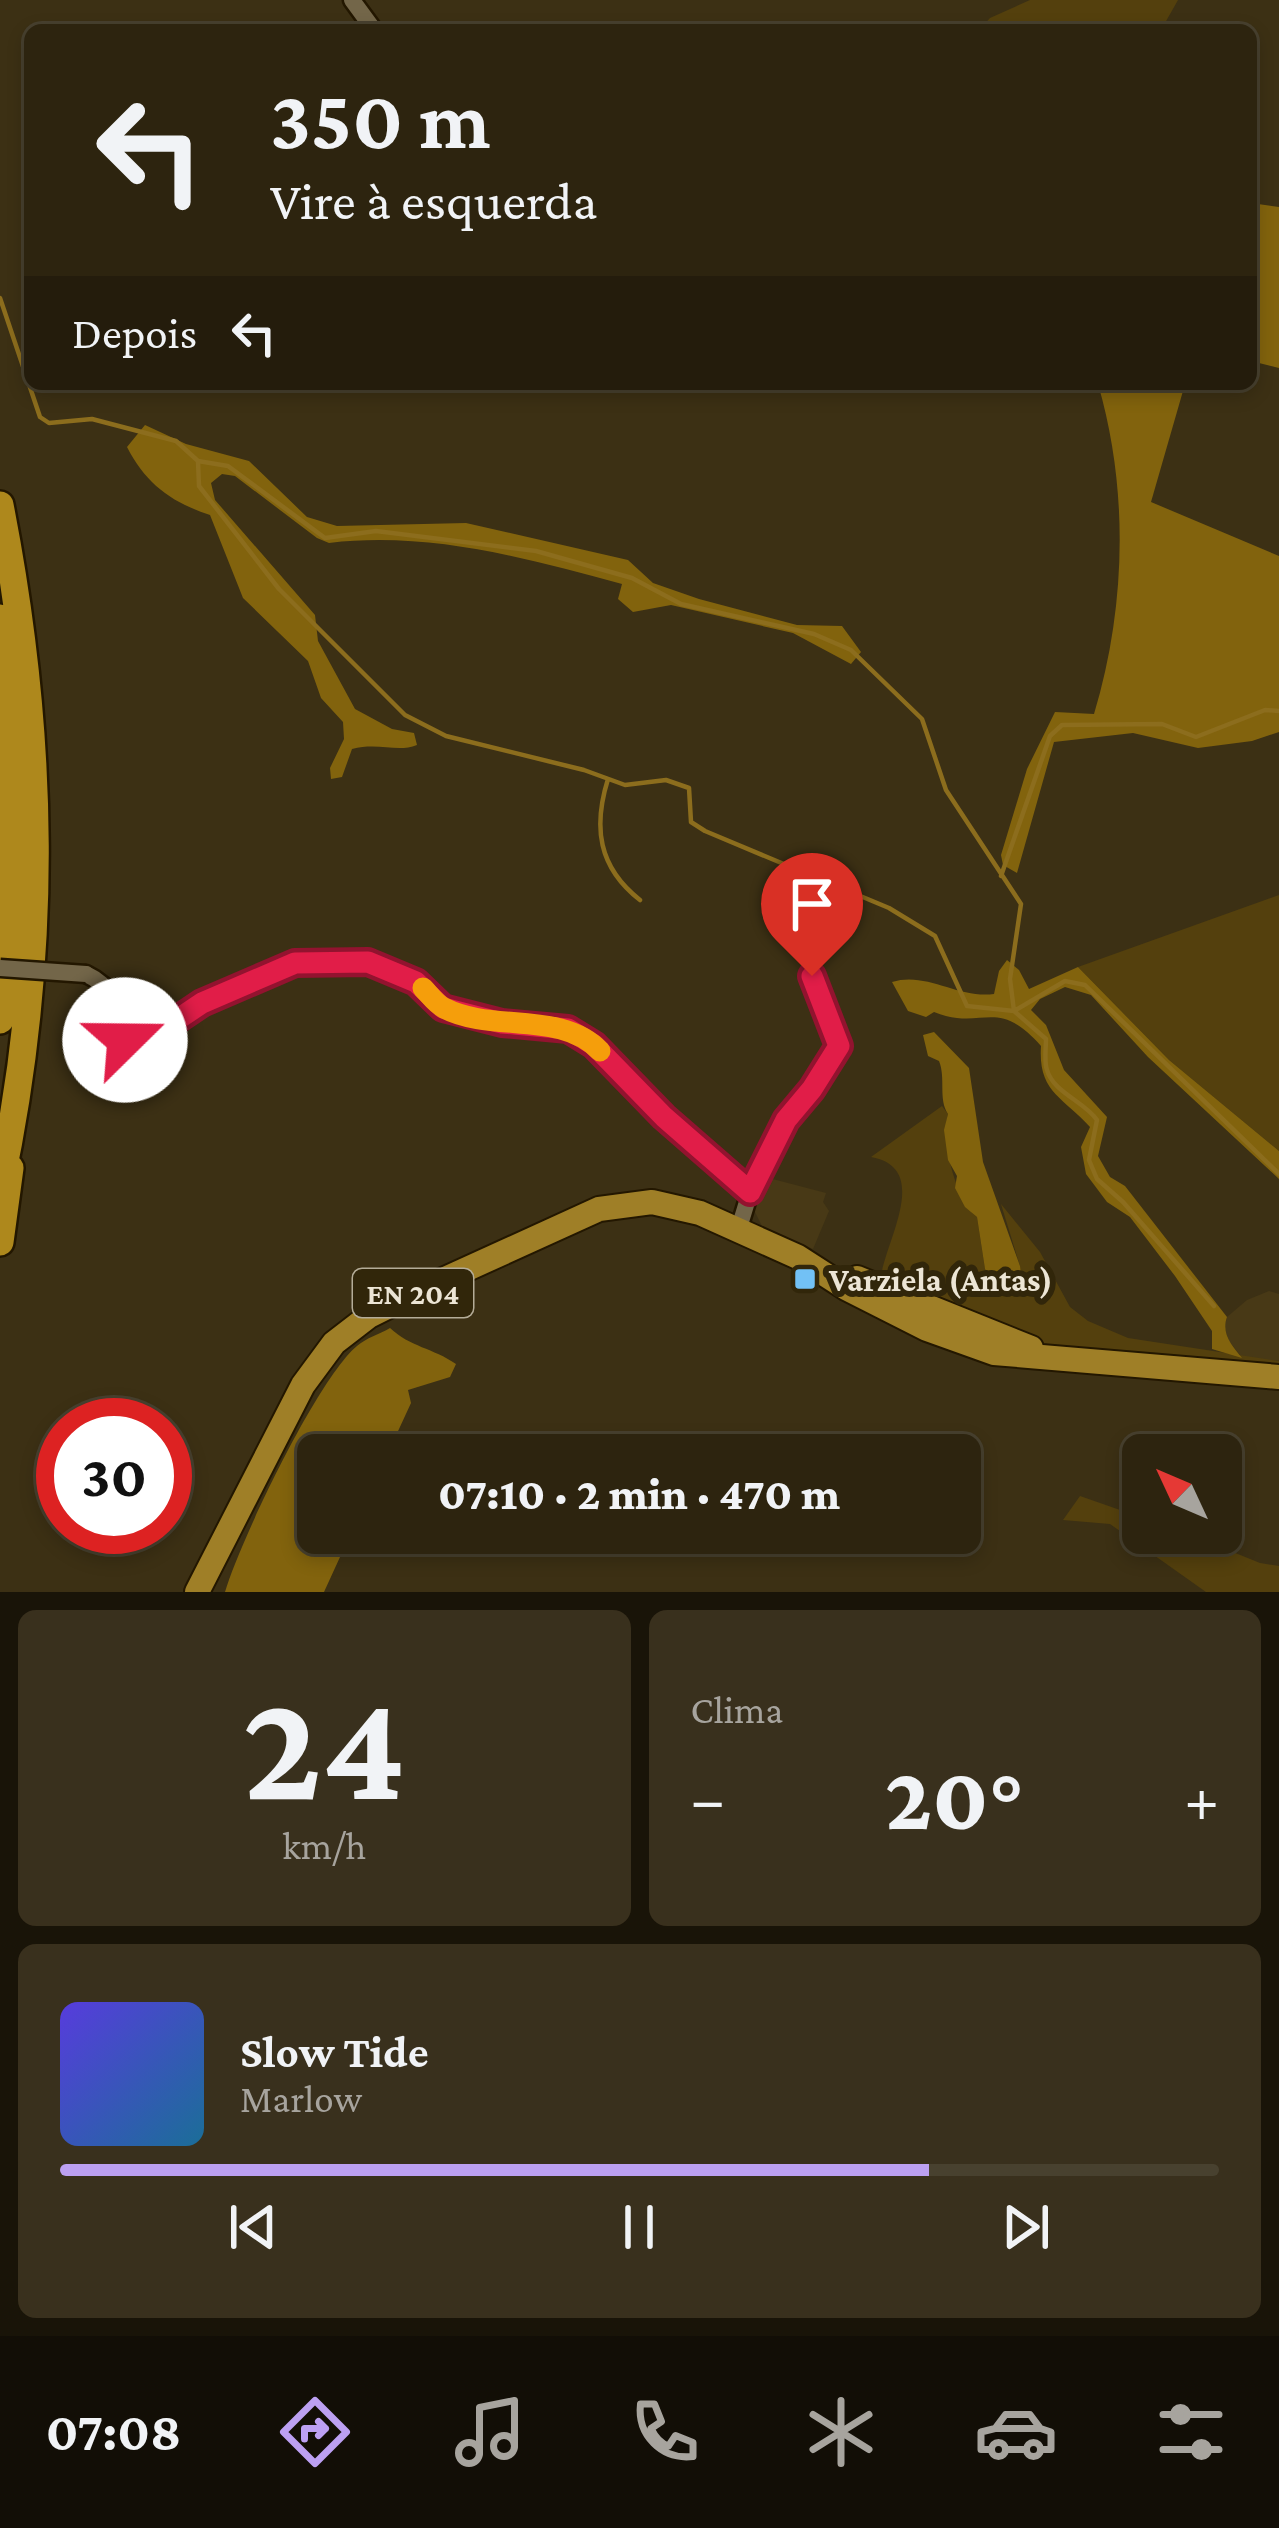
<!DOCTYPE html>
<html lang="pt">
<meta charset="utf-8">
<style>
:root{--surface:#2d240f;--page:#39301d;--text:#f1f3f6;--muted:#a7a49e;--line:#48412f;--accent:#bca0f2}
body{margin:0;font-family:"Crimson Pro",serif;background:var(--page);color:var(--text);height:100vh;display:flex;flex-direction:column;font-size:45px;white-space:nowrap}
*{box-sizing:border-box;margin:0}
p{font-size:39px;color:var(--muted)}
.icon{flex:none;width:66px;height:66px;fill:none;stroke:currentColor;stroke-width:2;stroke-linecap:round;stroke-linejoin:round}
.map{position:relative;height:1592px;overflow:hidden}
.side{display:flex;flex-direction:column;gap:18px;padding:18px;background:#191408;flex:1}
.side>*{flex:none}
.guide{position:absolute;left:24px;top:24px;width:1233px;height:366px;border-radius:18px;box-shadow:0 6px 18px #0003,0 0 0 3px var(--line);background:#2d240f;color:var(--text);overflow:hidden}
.needle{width:78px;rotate:314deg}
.tools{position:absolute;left:1122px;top:1434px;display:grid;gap:24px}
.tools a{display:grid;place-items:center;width:120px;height:120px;border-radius:18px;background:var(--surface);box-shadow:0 6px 18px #0003,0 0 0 3px var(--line);font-size:60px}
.speed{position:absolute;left:36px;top:1398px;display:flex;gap:24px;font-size:60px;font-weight:700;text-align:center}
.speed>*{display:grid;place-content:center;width:156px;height:156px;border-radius:50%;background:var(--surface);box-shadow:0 6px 18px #0003,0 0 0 3px var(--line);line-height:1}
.speed .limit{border:18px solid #d22;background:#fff;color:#111}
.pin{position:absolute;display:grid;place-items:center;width:102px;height:102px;color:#fff;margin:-123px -51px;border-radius:50% 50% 50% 0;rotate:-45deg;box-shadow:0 0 12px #0007}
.pin .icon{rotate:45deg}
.me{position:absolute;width:132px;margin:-66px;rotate:68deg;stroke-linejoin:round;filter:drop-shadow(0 0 9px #0008)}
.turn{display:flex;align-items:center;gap:42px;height:252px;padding:0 48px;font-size:54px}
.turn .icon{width:156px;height:156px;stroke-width:2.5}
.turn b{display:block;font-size:84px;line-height:102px}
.then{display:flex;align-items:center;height:114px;padding:0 48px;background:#0003;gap:24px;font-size:45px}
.big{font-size:90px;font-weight:800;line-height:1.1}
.side .widget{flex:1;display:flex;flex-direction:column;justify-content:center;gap:18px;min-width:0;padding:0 42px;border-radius:18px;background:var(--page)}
.side .dial{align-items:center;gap:0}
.dial b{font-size:156px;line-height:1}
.song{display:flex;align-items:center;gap:36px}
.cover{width:144px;height:144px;border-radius:18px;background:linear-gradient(135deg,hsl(250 70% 55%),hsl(200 70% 35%))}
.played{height:12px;border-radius:6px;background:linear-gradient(90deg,var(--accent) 75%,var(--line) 75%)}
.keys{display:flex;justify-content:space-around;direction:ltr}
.heat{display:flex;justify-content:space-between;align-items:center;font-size:66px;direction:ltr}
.side .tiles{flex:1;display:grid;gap:18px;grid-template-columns:1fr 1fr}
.widget:last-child{grid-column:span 2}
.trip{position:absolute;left:297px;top:1434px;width:684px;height:120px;border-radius:18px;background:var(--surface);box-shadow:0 6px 18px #0003,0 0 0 3px var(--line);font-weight:800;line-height:120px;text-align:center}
.menu{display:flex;height:192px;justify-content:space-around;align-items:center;background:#120e06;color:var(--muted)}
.menu .icon{width:84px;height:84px}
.menu .active{color:var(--accent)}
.menu b{font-size:54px;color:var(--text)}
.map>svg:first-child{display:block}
</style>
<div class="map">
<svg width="1279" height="1592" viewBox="0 0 1279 1592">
<rect width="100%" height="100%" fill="#3c3014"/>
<path fill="#483916" d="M765 1177 826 1193 823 1202 829 1211 813 1249 762 1226 753 1208Z
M1269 1291 1279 1294V1361L1242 1358 1229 1341 1224 1327 1227 1317 1247 1300Z"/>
<path fill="#54400d" d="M1030 0H1178L1161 30H979L990 18Z
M1279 895V1151L1169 1060 1078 967Z
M942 1106 948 1114C941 1141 955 1199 977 1217L985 1269 1020 1266 1001 1204 1040 1252 1070 1307 1088 1321 1128 1338 1279 1361V1370L1067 1349 1015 1337 881 1278C884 1243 933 1168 871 1157Z
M1080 1496 1143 1518V1533H1186L1260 1563 1279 1566V1592H1206L1110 1524 1063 1520Z"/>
<path fill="#82630d" d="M1251 203 1279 207V368L1251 361Z
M1098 384H1185L1151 502 1279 556V732L1252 741 1198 748 1133 733 1054 742 1017 873 1003 865 1001 855 1027 769 1055 712 1094 714C1126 608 1129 490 1098 384Z
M145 425 186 444 249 461 307 517 337 526 466 523 628 560 653 583 699 599 797 625 842 626 861 652 851 664 793 633 671 605 633 612 618 599 622 584C525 558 429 531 329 543L317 538 235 476 222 474 211 483 215 500 315 615 318 641 355 709 392 729 414 733 417 745C397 753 379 742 352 749L342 777 331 779 330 768 344 739 343 722 321 698 308 661 243 598 210 515C171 502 146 484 127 447Z
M1007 960 1019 970 1029 989 1078 967 1169 1060 1279 1151V1179L1148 1057 1091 995 1065 987 1040 999 1031 1010 1046 1025 1064 1070 1107 1117 1098 1156 1110 1177 1125 1186 1227 1317C1221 1334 1232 1345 1242 1358L1212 1349V1331L1175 1276 1130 1217 1107 1202 1086 1174 1081 1147 1090 1127C1062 1096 1038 1092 1041 1046 996 995 983 1032 934 1012L926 1017 908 1011 892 982C926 971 959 999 994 994L999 971Z
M934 1032 969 1068 983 1162 1020 1266 1022 1283 1013 1294 1002 1290 985 1269 977 1217 965 1207 955 1188 957 1176 948 1160 944 1130 948 1114C938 1099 946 1078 939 1061L928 1056 923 1035Z
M390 1328C410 1347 433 1348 456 1364L450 1377 408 1390 411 1403 387 1455H318V1533H351L324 1592H225C240 1541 318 1378 357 1346 366 1338 380 1334 390 1328Z"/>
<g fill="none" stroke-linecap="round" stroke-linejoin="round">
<path stroke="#8c6d1d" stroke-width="4.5" d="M0 298 40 417 49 423 92 419 176 441 198 461 199 486 279 589 405 715 446 736 584 770 625 785 666 780 689 788 691 822 705 831 889 908 935 936 967 1006 1014 1011 1046 1039C1046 1048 1044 1062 1047 1070 1053 1092 1085 1102 1097 1120L1089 1160 1097 1179 1123 1202 1214 1306
M198 461 228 466 325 538 376 531 536 551 632 578 681 604 814 634 851 650 922 719 946 790 1021 904 1010 979 1014 1011 1065 981 1085 985 1279 1174
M608 779C593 827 598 867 640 900
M1001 876 1050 736 1062 725 1162 724 1196 737 1265 710 1279 711"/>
<defs>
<path id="minor" d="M352 0 374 30
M86 974C116 988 118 1010 125 1040L133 1045 202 1003 295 963 368 962 416 982 443 1008 501 1023 568 1029 594 1045 664 1117 750 1192 739 1228
M750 1192 786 1119 812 1089 839 1046 812 976"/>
<path id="primary" d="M857 1278 1031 1348
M197 1592 303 1385 334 1343 369 1316 423 1289 599 1209 652 1202 700 1213 798 1257 846 1288 927 1329 994 1353 1279 1377"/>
<path id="trunk" d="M0 505C45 736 49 955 0 1186
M0 618C21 749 15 889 0 1020
M0 1242 10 1168"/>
</defs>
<use href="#minor" stroke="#231700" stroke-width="21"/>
<use href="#primary" stroke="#231700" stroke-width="28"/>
<use href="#trunk" stroke="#231700" stroke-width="32"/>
<use href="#minor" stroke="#736649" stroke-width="16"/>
<use href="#primary" stroke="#9f7f27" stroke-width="24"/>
<use href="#trunk" stroke="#ae881c" stroke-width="27"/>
<defs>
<path id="minor-bridge" d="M0 968 86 974"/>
</defs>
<use href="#minor-bridge" stroke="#231700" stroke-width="21" stroke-linecap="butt"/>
<use href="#minor-bridge" stroke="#736649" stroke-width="16"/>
</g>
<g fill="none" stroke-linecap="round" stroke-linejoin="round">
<defs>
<path id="route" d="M125 1040 134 1046 141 1044 202 1003 295 963 368 962 416 982 443 1008 502 1023 568 1029 594 1045 664 1117 750 1192 786 1120 812 1089 839 1046 812 976"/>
</defs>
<use href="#route" stroke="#92132f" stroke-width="30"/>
<use href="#route" stroke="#e11d48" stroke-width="21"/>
<path stroke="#f59e0b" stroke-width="21" d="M423 988C429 994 436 1004 444 1008 492 1033 561 1010 600 1051"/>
</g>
<rect fill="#72c1f5" stroke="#31260a" stroke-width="4.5" x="793" y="1267" width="24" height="24" rx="6"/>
<g text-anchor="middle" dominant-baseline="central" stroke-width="12" stroke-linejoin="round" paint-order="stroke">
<rect fill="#31260a" stroke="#b4ac98" stroke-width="3" x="353" y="1269" width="120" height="48" rx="9"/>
<g font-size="30" font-weight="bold" fill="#ece5d5">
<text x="413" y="1293">EN 204</text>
</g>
<g font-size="33" font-weight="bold" fill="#ece5d5" stroke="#31260a" text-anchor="start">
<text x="829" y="1279">Varziela (Antas)</text>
</g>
</g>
</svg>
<div class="tools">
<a><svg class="needle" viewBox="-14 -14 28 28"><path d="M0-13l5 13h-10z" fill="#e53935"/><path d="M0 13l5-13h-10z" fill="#a7a49e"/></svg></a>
</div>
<div class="speed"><div class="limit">30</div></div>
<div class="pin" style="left:812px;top:976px;background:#d93025"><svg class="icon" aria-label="arrive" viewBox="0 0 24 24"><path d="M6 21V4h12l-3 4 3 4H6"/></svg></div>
<svg class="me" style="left:125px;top:1040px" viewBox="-20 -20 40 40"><circle r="19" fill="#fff"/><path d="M0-13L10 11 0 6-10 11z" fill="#e11d48"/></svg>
<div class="trip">07:10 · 2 min · 470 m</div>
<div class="guide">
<div class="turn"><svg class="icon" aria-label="left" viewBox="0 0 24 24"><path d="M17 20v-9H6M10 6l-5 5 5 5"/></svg><div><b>350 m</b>Vire à esquerda</div></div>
<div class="then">Depois<svg class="icon" aria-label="left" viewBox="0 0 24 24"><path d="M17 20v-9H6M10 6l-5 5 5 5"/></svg></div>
</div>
</div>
<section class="side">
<div class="tiles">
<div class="widget dial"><b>24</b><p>km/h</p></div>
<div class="widget"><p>Clima</p>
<div class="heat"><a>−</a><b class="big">20°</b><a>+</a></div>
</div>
<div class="widget">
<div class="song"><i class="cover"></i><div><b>Slow Tide</b><p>Marlow</p></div></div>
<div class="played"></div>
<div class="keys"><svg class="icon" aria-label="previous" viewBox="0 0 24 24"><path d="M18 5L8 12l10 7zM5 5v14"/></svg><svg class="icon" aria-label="pause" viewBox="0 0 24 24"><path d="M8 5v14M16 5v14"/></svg><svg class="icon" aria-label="next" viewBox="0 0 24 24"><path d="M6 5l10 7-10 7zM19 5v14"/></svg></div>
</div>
</div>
</section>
<nav class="menu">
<b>07:08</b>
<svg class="icon active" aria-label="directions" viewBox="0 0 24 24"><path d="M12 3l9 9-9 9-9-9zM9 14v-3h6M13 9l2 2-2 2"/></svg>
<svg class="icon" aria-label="music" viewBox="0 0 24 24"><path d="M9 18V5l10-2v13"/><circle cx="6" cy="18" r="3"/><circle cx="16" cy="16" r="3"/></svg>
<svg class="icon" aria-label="phone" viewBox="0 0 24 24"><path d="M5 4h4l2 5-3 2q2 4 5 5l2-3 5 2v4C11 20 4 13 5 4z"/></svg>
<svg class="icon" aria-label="climate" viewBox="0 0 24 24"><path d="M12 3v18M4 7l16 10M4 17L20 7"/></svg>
<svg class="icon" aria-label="car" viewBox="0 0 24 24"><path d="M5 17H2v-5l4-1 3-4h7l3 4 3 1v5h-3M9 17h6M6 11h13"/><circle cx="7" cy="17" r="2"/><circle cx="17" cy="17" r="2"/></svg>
<svg class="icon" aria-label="filters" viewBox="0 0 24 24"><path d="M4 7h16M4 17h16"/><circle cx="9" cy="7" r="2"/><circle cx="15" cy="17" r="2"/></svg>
</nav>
